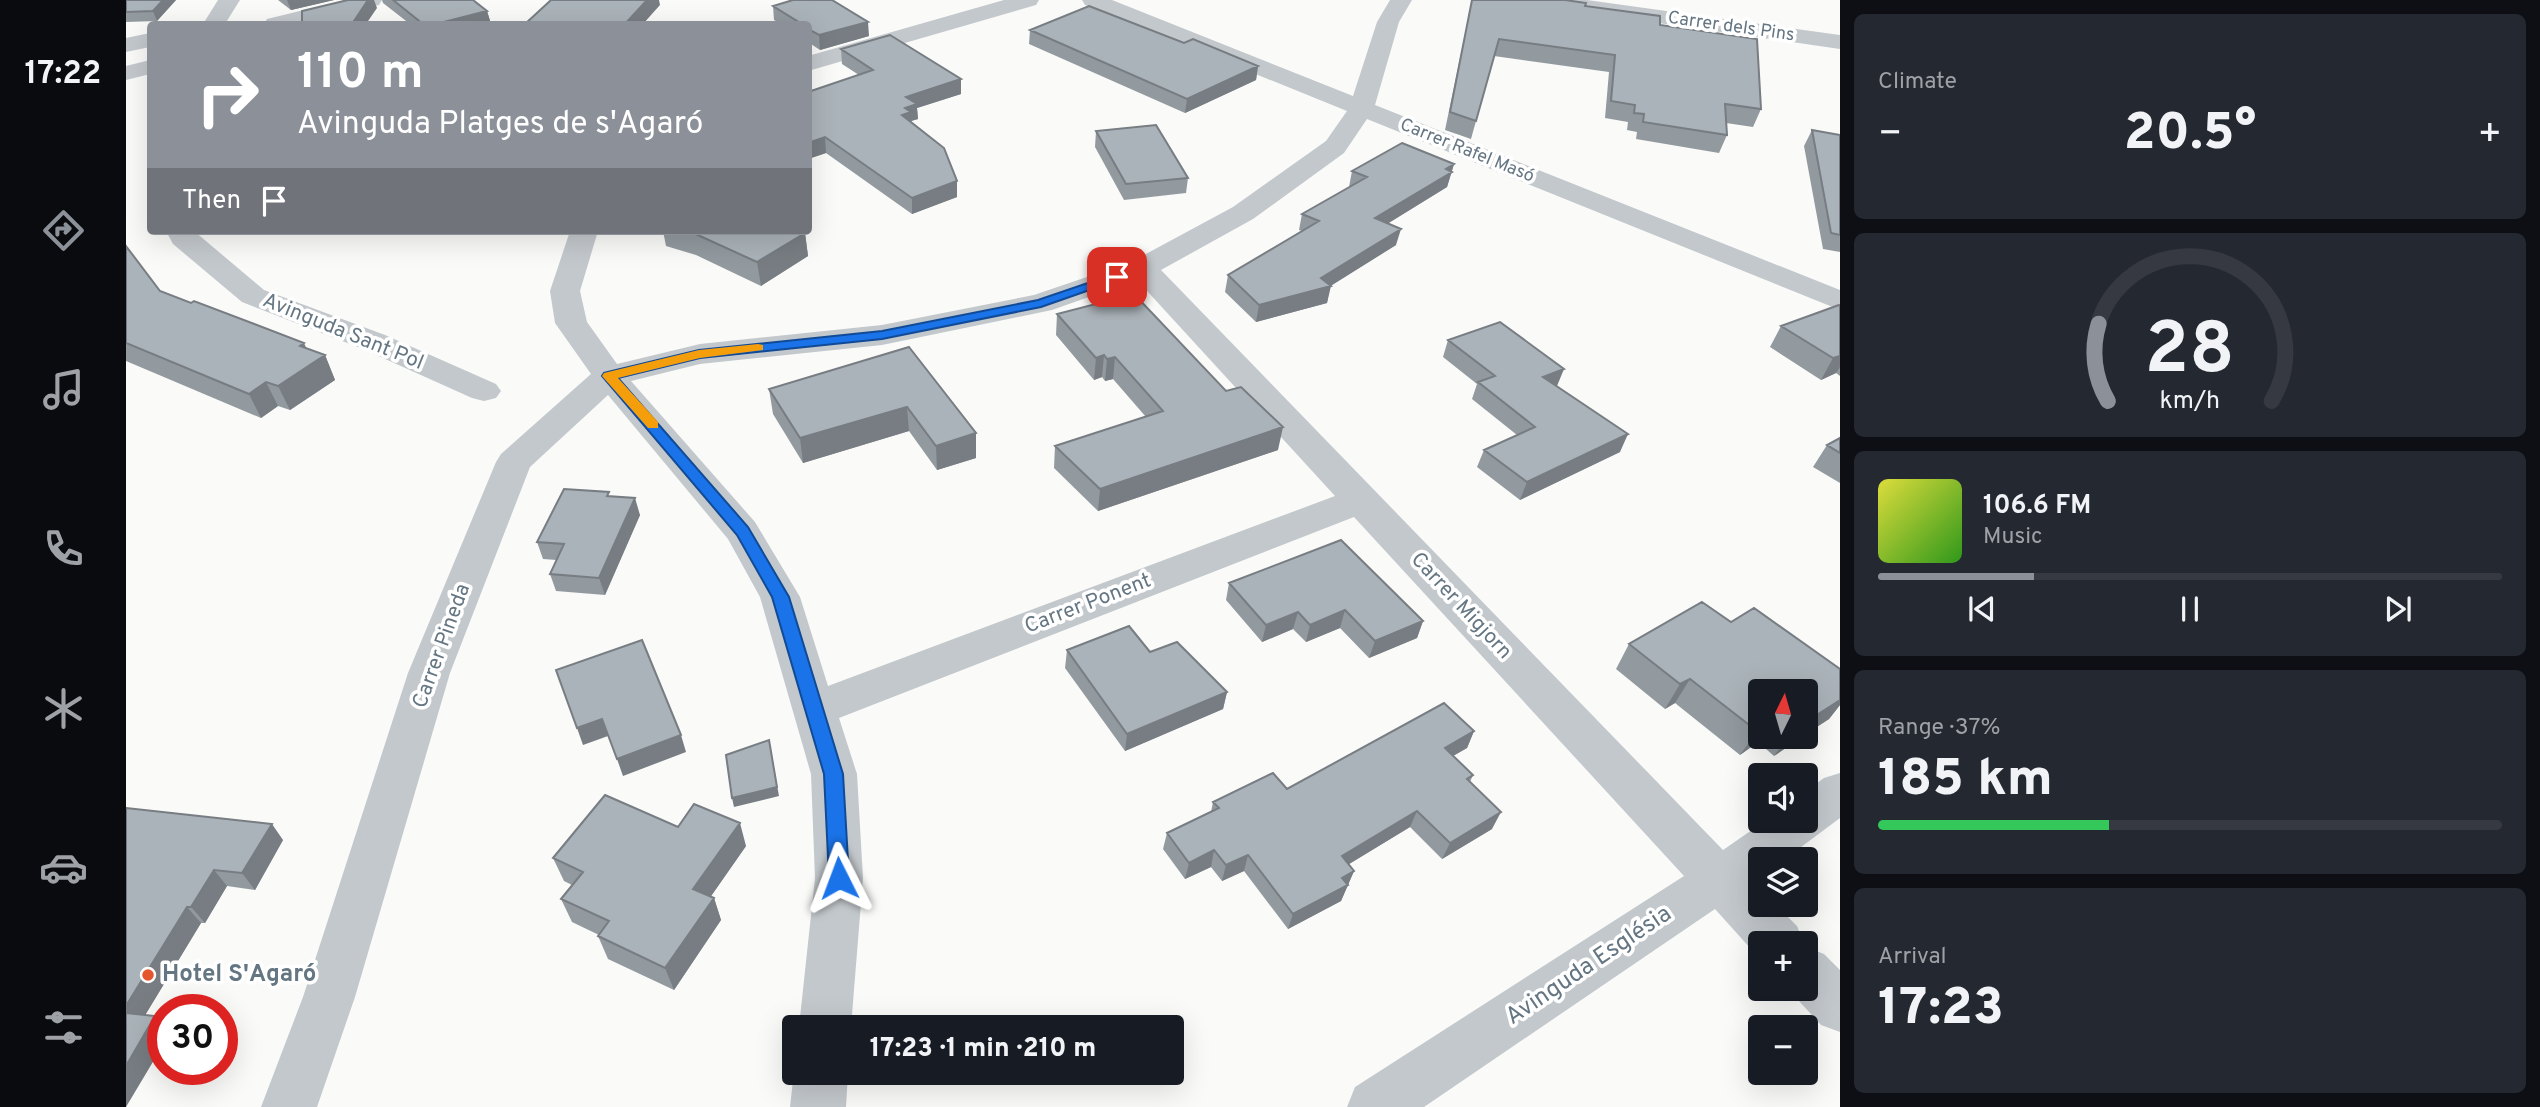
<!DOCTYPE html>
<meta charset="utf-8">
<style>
:root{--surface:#171b24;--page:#242831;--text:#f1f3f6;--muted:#9ea1a6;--line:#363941;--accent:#8c9099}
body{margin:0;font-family:Overpass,sans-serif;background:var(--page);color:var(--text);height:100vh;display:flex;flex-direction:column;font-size:26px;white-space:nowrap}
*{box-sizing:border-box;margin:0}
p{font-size:23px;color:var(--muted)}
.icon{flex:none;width:38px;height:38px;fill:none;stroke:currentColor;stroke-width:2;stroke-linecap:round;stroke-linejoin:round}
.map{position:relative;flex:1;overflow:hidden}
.details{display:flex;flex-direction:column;gap:14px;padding:14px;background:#0d0f14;width:700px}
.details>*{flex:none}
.guide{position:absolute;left:21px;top:21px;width:665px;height:214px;border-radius:7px;box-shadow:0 7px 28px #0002;background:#8c9099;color:#fff;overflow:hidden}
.needle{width:46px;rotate:5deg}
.controls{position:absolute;left:1622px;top:679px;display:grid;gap:14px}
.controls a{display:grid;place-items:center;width:70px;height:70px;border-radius:7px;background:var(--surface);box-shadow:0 7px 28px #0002;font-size:35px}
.speed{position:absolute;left:21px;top:994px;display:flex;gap:14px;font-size:35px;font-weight:700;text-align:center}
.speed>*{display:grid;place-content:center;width:91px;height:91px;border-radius:50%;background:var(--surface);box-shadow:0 7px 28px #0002;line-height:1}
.speed .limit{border:10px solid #d22;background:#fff;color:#111}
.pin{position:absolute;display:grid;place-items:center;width:60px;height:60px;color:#fff;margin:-30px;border-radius:14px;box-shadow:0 4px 10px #0006}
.me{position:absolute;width:77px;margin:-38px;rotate:357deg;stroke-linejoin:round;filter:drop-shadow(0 0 5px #0008)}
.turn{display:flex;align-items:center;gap:24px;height:147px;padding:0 35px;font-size:32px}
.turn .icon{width:91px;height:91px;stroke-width:2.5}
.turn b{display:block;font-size:49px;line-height:60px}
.then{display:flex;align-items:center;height:66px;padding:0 35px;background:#0003;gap:14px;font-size:26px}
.big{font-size:52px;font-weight:800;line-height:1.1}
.details .card{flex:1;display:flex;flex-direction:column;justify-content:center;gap:10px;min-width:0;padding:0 24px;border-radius:10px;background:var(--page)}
.details .dial{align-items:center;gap:0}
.dial svg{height:182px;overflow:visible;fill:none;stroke:var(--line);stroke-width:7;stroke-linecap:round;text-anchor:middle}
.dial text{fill:var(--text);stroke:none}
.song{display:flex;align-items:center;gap:21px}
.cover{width:84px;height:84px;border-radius:10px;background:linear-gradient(135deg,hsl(60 70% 55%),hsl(110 70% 35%))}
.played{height:7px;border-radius:4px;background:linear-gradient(90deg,var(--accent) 25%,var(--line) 25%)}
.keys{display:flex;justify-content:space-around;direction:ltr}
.heat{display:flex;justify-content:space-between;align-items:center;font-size:38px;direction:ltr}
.charge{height:10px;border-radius:5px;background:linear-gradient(90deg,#34c759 37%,var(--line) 0)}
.trip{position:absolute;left:656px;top:1015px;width:402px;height:70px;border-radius:7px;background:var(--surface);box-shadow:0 7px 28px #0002;font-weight:800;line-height:70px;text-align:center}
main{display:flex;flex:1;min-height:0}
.menu{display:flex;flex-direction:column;width:126px;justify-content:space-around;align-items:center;background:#090b0e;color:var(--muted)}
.menu .icon{width:49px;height:49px}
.menu .active{color:var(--accent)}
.menu b{font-size:32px;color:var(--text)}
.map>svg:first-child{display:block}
</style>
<main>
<nav class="menu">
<b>17:22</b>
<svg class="icon active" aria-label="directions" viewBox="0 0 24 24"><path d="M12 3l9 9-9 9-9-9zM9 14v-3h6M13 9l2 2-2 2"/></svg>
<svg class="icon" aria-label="music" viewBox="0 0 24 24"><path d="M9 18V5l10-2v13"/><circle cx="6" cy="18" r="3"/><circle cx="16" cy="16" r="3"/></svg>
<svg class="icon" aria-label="phone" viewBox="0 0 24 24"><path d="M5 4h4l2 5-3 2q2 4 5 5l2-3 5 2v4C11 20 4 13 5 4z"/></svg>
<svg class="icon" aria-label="climate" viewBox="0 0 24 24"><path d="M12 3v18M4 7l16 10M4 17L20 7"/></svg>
<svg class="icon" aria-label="car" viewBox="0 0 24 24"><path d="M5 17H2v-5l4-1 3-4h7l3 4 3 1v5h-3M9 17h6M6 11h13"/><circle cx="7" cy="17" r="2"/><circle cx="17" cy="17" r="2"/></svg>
<svg class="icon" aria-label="filters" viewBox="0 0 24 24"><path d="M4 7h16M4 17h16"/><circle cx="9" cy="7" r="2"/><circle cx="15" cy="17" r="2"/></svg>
</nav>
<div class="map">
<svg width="1714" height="1107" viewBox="0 0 1714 1107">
<rect width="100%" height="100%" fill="#fafaf8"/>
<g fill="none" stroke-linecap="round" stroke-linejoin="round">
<path fill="#c3c8cc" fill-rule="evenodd" d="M92 0H114L99 24H77Z
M219 0H256L253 5 174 24H138L141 19Z
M878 0H913L910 5 682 71V56Z
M956 0H986L1227 96 1251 22 1264 0H1286L1273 22 1249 105 1714 290V310L1241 119 1218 153 1127 219 1035 270 1597 850 1639 821H1680V791L1698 778 1714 773V818L1659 859H1634V877L1628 882 1634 889V905H1650L1671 926 1678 943H1634V959L1589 909 1298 1107H1221L1229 1087 1558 876 1228 517 713 718 731 774 737 878 725 1027H673L689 878 685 774 634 597 602 539 482 395 404 467 324 673 229 997 191 1107H135L177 997 282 673 370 462 375 454 465 374 429 323 424 291 444 231H472L454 291 461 322 491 364 574 344 756 325 908 295 1005 262 1107 207 1200 141 1221 111 959 5ZM1011 280 1209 496 702 686 674 597 629 522 505 381 574 364 756 345 926 310Z
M1403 0H1461L1714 35V49L1414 6 1406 5Z
M24 33V47L0 52V38Z
M24 60V74L0 80V66Z
M40 231H68L138 290 259 335 370 384 375 391 370 398 358 401 346 398 237 349 116 302 47 244Z
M1680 947 1698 954 1714 970V1032L1695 1025 1662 989H1680Z
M668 1071 722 1073 720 1107H664Z"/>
</g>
<path fill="#929a9f" d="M0 0H50L31 21 0 22Z
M152 0H208L165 10Z
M256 0H347L361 11 365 24H284L257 3Z
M1346 0H1439L1534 25 1635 109 1627 127 1600 123 1601 135 1593 153 1510 139 1511 132 1501 130 1502 122 1479 118 1483 72 1368 56 1345 139 1319 130Z
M647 6 743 36 694 50 682 42V24H655L648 20Z
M904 30 1058 43 1132 66 1130 80 1059 113 903 44Z
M715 49 835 79V94L791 108 792 119 785 121 831 197 786 214 700 153 682 159V92L733 75 716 64Z
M1686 130 1714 135V252L1697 249 1678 146Z
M970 131 1062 178 1060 193 998 200 969 147Z
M1328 164 1321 187 1262 223 1270 245 1204 286 1201 303 1130 322 1099 292 1102 275 1176 231 1173 230 1176 214 1224 187H1223L1226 171Z
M537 231H675L679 233 682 256 635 286 570 255 540 246Z
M0 246 34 291 199 355 209 380 164 410 152 406 135 418 0 361Z
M1714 306V376L1710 373 1695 380 1644 347 1655 326Z
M931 314 1152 450 972 511 928 468 929 446 1020 417 987 379 979 381 976 377 968 380 930 335Z
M1322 340 1431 386 1494 452 1394 500 1351 467 1358 450 1391 435 1346 399 1351 384 1317 357Z
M735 362 850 433V458L811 470 783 431 677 463 647 414 643 389Z
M1714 438V483L1687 467 1701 445Z
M484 496 514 515 479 595 430 591 424 574 431 560 417 559 411 542Z
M1103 583 1297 621 1291 638 1243 658 1214 628 1180 642 1167 629 1136 642 1100 600Z
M1576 602 1605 622 1628 608 1714 669V705L1703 719 1680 734V691H1634V737H1676L1648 756 1632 742 1614 755 1549 703 1539 709 1490 669 1503 644Z
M941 650 1024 652 1101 692 1097 709 999 751 939 668Z
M1348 731 1341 748 1327 756 1347 775 1344 782 1366 829 1316 859 1284 827 1223 864 1228 871 1215 901 1162 929 1118 871 1096 881 1085 867 1059 879 1037 849 1041 833 1085 812 1087 802 1161 789Z
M0 808 157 840 129 890 101 886 79 923H75L19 1015Z
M552 827 620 846 585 896 588 898 595 920 548 990 482 959 472 936 473 935 446 922 435 899 446 885 438 881 427 858Z"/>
<path fill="#777d82" d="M37 0H50L31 21 27 11Z
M161 0H208L165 10Z
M242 0H248L251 8 240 24H226Z
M521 0H533L534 5 517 24H499Z
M361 11 365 24H310Z
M742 22 743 36 694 50 693 35Z
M1132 66 1130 80 1059 113 1061 99Z
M835 79V94L791 108 792 119 785 121 786 127 776 115 780 97Z
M699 137 700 153 682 159V143Z
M1328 164 1321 187 1245 234 1249 218Z
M831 181V197L786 214V198Z
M1275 229 1270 245 1203 287 1205 286 1201 303 1130 322 1133 305 1195 278Z
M679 233 682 256 635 286 631 262Z
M178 343 187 363 199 355 209 380 164 410 152 386 174 346Z
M978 355 976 377 968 380 970 358Z
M1714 356V367L1710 373 1695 380 1707 358Z
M989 357 987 379 979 381 981 359Z
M1438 369 1431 386 1410 393 1417 377Z
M140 382 152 406 135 418 123 394Z
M781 407 783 431 677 463 674 438Z
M1157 427 1152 450 972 511 974 489Z
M850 433V458L811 470 810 446Z
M1502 434 1494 452 1394 500 1401 482Z
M509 498 514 515 479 595 473 578Z
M1219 610 1214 628 1180 642 1184 625Z
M1172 612 1167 629 1136 642 1140 625Z
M1297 621 1291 638 1243 658 1249 641Z
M1564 679 1549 703 1539 709 1554 684Z
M1101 692 1097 709 999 751 1001 734Z
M1714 695V705L1703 719 1680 734V722Z
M476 719 482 736 457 745 451 728Z
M1634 728V737H1636L1632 742 1614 755 1631 731Z
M1348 731 1341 748 1311 765 1319 748Z
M555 735 560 752 497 776 491 759Z
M1662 737H1676L1648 756Z
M643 740 653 796 608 807 606 798Z
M1291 811 1284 827 1210 872 1216 856Z
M1375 812 1366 829 1316 859 1324 843Z
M614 823 620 846 574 912 567 889Z
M146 824 157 840 129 890 116 873Z
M1088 850 1085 867 1059 879 1063 863Z
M1122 855 1118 871 1096 881 1100 865Z
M88 870 101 886 79 923 65 907Z
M1228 871 1215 901 1162 929 1167 914 1216 878Z
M588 898 595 920 548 990 539 968Z
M61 907 75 923 12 1027 0 1016V1006Z
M29 1016 37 1024V1045L0 1107V1066Z"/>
<path fill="#aab3b9" stroke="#777d82" stroke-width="2" d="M0 0H37L27 11 0 12Z
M222 0H242L226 24H176V11Z
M267 0H347L361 11 310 24H297Z
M425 0H521L499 24H399Z
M667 0H706L742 22 693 35 682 29V24H676L647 6Z
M1346 0H1439L1460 3 1459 6 1534 16V25L1631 39 1635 109 1599 104 1601 135 1517 122 1518 114 1508 113 1509 105 1485 101 1489 55 1373 39 1350 121 1324 112Z
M963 6 1058 43 1067 39 1132 66 1061 99 904 30Z
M764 35 835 79 780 97 791 104 779 108 785 112 776 115 818 148 831 181 786 198 699 137 682 143V92L747 70 715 49Z
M1030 125 1062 178 1000 184 970 131Z
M1686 130 1714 135V235L1705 233Z
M1276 143 1328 164 1320 169 1326 172 1249 218 1275 229 1195 278 1205 286 1133 305 1102 275 1193 221 1176 214 1241 177 1226 171Z
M563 231H675L679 233 631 262Z
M0 246 34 291 65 303 68 301 178 343 174 346 199 355 152 386 140 382 123 394 0 343Z
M1008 294 1100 391 1115 387 1157 427 974 489 929 446 1037 411 989 357 981 359 978 355 970 358 931 314Z
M1713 305 1714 306V356L1707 358 1655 326Z
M1374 322 1438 369 1417 377 1502 434 1401 482 1358 450 1409 427 1352 382 1369 376 1322 340Z
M783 347 850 433 810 446 781 407 674 438 643 389Z
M1714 438V453L1701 445Z
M438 489 483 492 481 496 509 498 473 578 424 574 438 544 411 542Z
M1215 540 1297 621 1249 641 1219 610 1184 625 1172 612 1140 625 1103 583Z
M1576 602 1605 622 1628 608 1714 669V700L1680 722V691H1634V728L1631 731 1564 679 1554 684 1503 644Z
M1003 626 1024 652 1051 642 1101 692 1001 734 941 650Z
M516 640 555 735 491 759 476 719 451 728 430 670Z
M1318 703 1348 731 1319 748 1347 775 1341 779 1375 812 1324 843 1291 811 1216 856 1228 871 1216 878 1222 885 1167 914 1122 855 1100 865 1088 850 1063 863 1041 833 1093 808 1087 802 1147 773 1161 789Z
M643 740 651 787 606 798 600 755Z
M479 795 552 827 568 804 614 823 567 889 588 898 539 968 472 936 483 921 435 899 457 872 427 858Z
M0 808 146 824 116 873 88 870 65 907H61L0 1006Z
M0 1013 29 1016 0 1066Z"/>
<path fill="#1a73e8" stroke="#114b97" stroke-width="2" d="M991 273 995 274V279L915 307 756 339 574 358 492 378 622 527 663 597 717 774 723 878 720 885 713 887 706 885 703 878 698 774 646 597 611 535 476 376 478 373 573 350 756 331 912 300Z"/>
<path fill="#f59e0b" d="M632 344 637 345V350L574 358 492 378 532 422V428H522L476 376 478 373 573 350Z"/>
<circle fill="#e4572e" stroke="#fff" stroke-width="2.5" cx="22" cy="975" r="7"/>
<g text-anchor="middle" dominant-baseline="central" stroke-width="7" stroke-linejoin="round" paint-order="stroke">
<g font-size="18" fill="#657683" stroke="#fff">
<text transform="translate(1605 27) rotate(8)">Carrer dels Pins</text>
<text transform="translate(1341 151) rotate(22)">Carrer Rafel Masó</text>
</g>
<g font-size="21" fill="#657683" stroke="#fff">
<text transform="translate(217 332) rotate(22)">Avinguda Sant Pol</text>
<text transform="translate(962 604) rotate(-21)">Carrer Ponent</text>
<text transform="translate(1335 606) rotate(47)">Carrer Migjorn</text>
<text transform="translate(316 646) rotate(-70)">Carrer Pineda</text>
</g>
<g font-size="24" fill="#657683" stroke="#fff">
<text transform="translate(1463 966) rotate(-34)">Avinguda Església</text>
</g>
<g font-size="24" font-weight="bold" fill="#657683" stroke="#fff" text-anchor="start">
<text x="36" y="975">Hotel S'Agaró</text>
</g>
</g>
</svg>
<div class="controls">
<a><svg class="needle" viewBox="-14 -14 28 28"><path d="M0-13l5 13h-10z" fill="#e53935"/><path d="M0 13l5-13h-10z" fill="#9ea1a6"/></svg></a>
<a><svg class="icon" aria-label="sound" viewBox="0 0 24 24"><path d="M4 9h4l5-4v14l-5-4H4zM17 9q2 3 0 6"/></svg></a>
<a><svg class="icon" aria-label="layers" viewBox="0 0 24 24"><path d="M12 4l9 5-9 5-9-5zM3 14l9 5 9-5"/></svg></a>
<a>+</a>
<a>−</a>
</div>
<div class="speed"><div class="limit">30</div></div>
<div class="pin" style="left:991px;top:277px;background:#d93025"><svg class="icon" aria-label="arrive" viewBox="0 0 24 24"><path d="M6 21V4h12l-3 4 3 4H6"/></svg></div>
<svg class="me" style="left:713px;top:878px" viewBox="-20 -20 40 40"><path d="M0-17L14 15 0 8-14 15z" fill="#1a73e8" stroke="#fff" stroke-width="4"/></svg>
<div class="trip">17:23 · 1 min · 210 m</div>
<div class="guide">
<div class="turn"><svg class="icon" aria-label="right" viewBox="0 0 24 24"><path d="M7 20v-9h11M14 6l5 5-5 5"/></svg><div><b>110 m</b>Avinguda Platges de s'Agaró</div></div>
<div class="then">Then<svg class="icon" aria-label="arrive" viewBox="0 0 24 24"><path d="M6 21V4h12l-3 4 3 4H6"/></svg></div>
</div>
</div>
<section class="details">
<div class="card"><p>Climate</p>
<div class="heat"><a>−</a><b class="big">20.5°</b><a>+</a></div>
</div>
<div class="card dial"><svg viewBox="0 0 100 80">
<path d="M14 69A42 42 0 1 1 86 69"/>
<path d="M14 69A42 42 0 0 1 10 35" stroke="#8c9099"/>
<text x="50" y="56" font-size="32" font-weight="700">28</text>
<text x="50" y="72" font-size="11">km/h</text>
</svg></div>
<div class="card">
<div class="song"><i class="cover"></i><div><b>106.6 FM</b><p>Music</p></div></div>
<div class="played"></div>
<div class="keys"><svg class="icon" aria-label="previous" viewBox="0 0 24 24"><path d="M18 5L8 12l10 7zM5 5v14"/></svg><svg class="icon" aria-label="pause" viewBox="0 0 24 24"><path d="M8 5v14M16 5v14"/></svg><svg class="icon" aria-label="next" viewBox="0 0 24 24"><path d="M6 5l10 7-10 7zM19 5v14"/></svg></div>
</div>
<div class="card"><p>Range · 37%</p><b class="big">185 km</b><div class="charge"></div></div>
<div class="card"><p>Arrival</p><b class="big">17:23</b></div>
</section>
</main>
